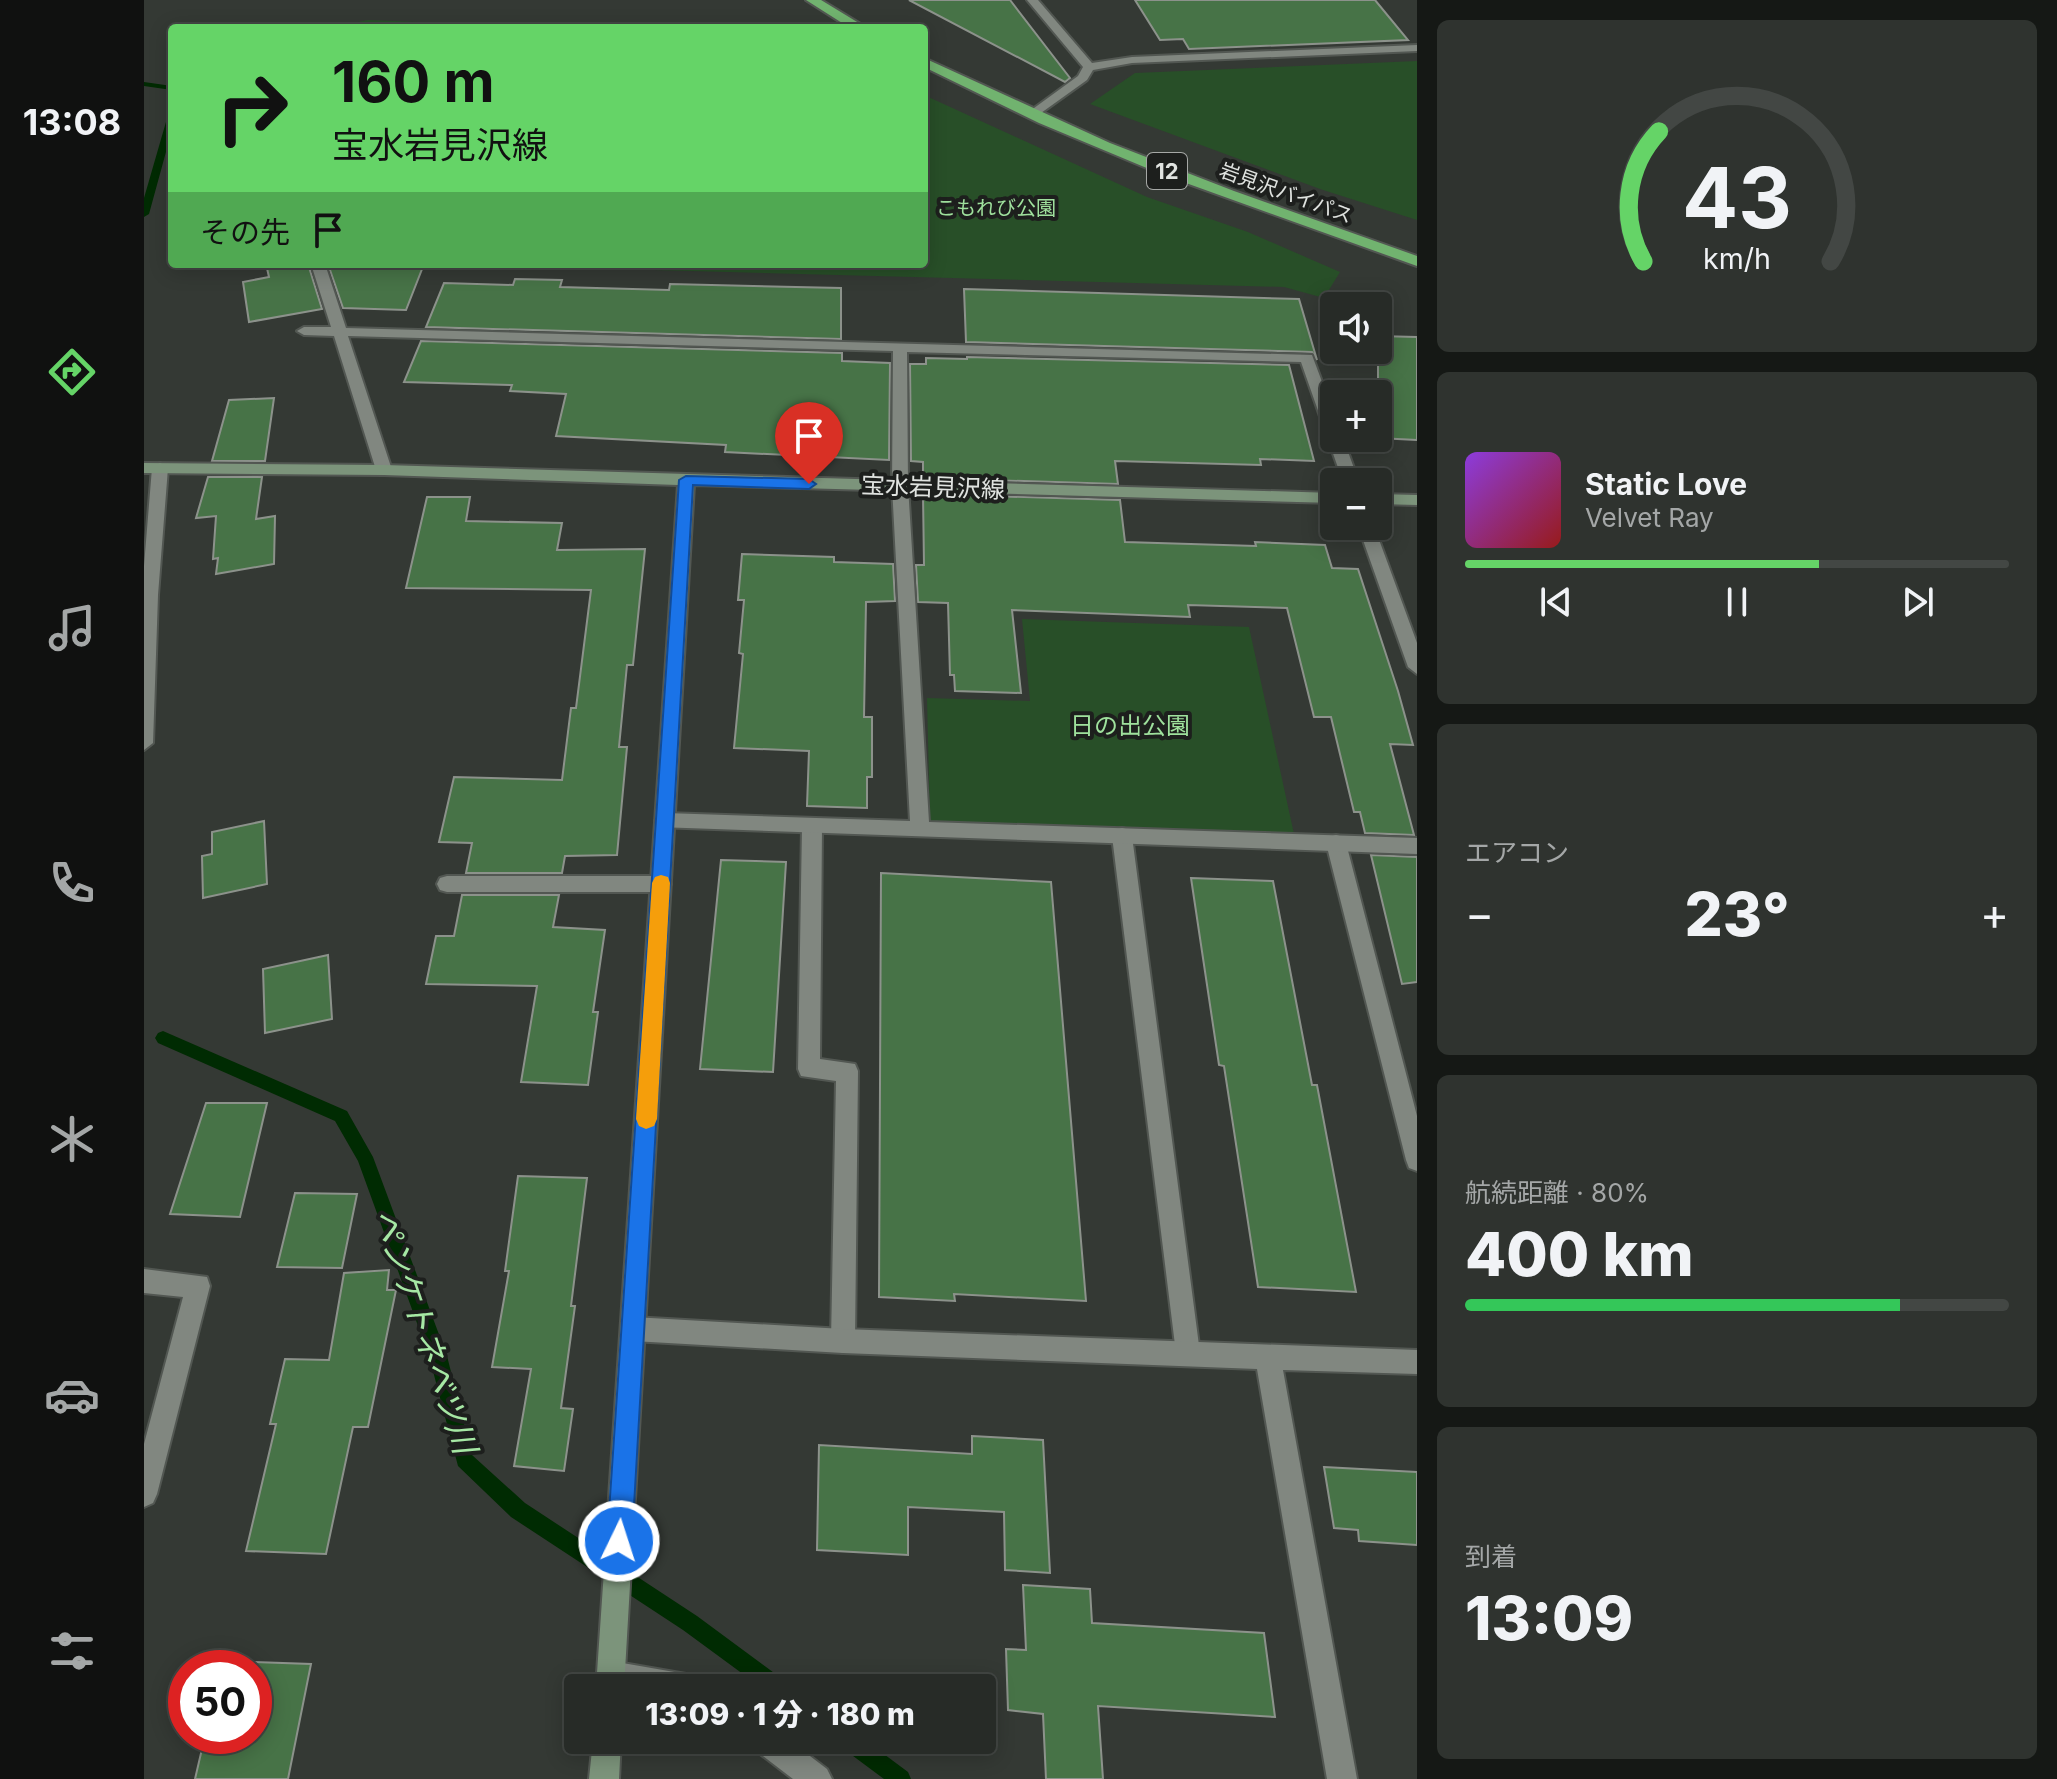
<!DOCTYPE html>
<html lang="ja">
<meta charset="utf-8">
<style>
:root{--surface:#272b27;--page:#2f332f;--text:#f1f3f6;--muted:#a4a7a7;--line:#434744;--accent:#65d467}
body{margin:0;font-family:Inter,"Noto Sans JP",sans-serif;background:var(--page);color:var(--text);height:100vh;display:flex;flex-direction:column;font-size:30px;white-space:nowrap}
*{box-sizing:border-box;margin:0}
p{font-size:26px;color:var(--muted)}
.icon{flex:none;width:44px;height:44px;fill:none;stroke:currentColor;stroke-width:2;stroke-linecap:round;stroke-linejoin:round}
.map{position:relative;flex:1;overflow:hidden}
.details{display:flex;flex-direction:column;gap:20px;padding:20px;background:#151815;width:640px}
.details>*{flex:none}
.banner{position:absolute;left:24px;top:24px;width:760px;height:244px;border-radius:8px;box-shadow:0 4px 20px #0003,0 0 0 2px var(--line);background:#65d467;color:#111;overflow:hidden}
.fabs{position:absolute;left:1176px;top:292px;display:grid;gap:16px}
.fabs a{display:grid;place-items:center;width:72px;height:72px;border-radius:8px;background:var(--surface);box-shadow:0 4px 20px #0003,0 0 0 2px var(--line);font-size:40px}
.speed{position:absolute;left:24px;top:1650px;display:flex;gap:16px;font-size:40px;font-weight:700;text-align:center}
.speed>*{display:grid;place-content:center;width:104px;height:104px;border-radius:50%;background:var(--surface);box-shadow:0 4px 20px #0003,0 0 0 2px var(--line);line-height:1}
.speed .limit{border:12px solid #d22;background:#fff;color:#111}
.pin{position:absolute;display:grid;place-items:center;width:68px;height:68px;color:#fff;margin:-82px -34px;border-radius:50% 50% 50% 0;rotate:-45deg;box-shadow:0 0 8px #0007}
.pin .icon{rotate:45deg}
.me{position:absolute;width:88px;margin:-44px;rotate:4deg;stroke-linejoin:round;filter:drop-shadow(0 0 6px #0008)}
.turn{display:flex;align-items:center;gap:28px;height:168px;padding:0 32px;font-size:36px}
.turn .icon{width:104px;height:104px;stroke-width:2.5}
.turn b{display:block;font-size:56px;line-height:68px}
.then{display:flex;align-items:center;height:76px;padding:0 32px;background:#0003;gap:16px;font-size:30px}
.big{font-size:60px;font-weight:800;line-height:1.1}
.details .widget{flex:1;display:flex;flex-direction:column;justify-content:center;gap:12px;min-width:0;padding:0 28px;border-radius:12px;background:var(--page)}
.details .dial{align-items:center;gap:0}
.dial svg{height:208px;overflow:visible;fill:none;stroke:var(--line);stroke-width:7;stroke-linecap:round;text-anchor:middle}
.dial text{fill:var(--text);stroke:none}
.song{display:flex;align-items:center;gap:24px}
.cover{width:96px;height:96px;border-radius:12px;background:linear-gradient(135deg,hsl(270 70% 55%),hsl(0 70% 35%))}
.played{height:8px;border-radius:4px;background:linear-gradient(90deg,var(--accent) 65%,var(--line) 65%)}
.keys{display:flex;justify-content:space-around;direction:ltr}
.heat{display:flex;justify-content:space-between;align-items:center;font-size:44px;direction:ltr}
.charge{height:12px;border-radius:6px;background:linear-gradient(90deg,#34c759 80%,var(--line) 0)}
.trip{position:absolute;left:420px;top:1674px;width:432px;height:80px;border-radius:8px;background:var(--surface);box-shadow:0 4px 20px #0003,0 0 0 2px var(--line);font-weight:800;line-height:80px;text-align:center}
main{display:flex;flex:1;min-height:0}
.menu{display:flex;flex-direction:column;width:144px;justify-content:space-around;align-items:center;background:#101110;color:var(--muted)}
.menu .icon{width:56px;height:56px}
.menu .selected{color:var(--accent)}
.menu b{font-size:36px;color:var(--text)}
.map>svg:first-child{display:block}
</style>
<main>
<nav class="menu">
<b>13:08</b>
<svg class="icon selected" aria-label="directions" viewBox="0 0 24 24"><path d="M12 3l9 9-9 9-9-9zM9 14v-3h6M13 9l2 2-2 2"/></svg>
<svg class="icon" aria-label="music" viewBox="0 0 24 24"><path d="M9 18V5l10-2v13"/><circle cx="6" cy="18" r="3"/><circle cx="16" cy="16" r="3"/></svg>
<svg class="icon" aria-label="phone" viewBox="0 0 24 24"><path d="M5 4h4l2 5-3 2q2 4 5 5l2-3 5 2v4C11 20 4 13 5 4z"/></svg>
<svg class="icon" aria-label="climate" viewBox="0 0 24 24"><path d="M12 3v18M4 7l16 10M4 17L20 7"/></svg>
<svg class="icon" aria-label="car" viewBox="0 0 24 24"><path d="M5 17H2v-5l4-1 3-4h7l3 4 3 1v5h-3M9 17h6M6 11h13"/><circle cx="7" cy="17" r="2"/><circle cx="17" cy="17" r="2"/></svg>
<svg class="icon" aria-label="filters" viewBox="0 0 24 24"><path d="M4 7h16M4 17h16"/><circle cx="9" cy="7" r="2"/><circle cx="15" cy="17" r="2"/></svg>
</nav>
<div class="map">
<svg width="1273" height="1779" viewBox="0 0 1273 1779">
<rect width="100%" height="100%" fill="#343934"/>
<path fill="#284f28" d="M224 20 298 23 300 28H184Z
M1273 61V220L1176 189 946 104 991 73Z
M780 95 1003 197 1104 232 1196 272 1180 298 1140 287 287 264H780Z
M878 619 1105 627 1150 834 786 821 783 698 886 701Z"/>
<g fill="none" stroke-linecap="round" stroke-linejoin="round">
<path fill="#002b02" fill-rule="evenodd" d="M0 82 28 86V90L0 86Z
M28 112V130L5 214 0 217V198L24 115Z
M19 1031 203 1111 229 1157 303 1356 328 1455 381 1503 553 1616 641 1681 644 1688H618L539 1630 367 1517 314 1466 285 1356 214 1161 191 1121 14 1043 11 1038 14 1033Z
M694 1740H721L764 1772 767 1779H740L697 1747Z"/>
</g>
<path fill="#477347" stroke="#8c928b" stroke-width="2" d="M765 0H866L926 78 921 82Z
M991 0H1231L1264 40 1045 49 1039 39 1016 40Z
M122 264H164L178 309 105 322 99 282 125 277Z
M184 264H280L262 310 199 308Z
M371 279 418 280 416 287 525 290 526 284 697 288V339L282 327 300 283 369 285Z
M820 289 1155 299 1173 360 1168 352 822 342Z
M1234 336 1273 337V440L1234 438Z
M277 341 698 353V361L746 363 745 460 581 452 582 445 412 436 422 394 366 391 368 385 260 382Z
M823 357 1145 365 1170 461 1116 459 1117 465 971 461 974 484 779 478V462L767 461 766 364H782V358L823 359Z
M130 398 121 461H68L85 400Z
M64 477H118L112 519 131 516 130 564 72 574 74 558 69 559 72 516 52 518Z
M779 494 976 500 981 542 1112 546 1111 542 1181 545 1188 568 1214 569 1254 691 1269 745 1246 744 1270 835 1221 833 1216 812H1210L1187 717H1170L1143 608 1044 605 1046 617 868 610 877 693 811 691 810 675H806L804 603 774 602 772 565H780Z
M283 497H326L322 521 418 523 413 550 501 549 489 665H483L475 747H483L473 855 421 856 418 873H322L328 843 295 842 310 777 418 780 427 708H432L447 590 262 588Z
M598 554 690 557V562L749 564 751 601 722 602 720 717H728V777H723V808L663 806 665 751 590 748 599 654 595 653 600 600H594Z
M120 821 123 884 59 898 58 856 68 854V832Z
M1227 855 1273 857V982L1258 984Z
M577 860 642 862 629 1072 556 1069Z
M737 873 907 882 942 1301 810 1294 811 1301 735 1297Z
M1047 878 1129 881 1168 1085H1173L1212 1292 1114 1287 1080 1066 1075 1065Z
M318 895H415L409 927 461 930 449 1012H454L444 1085 377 1082 393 986 282 984 292 936H310Z
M184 955 188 1019 121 1033 119 969Z
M62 1103H123L96 1217 26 1214Z
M374 1176 443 1178 427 1306H431L417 1408 429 1409 420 1471 370 1466 387 1369 348 1367 365 1271H361Z
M151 1193 213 1194 198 1268 133 1267Z
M245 1270 243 1290H252L224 1427H209L182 1554 102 1551 132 1424H126L141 1359 185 1360 200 1273Z
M828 1436 899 1440 906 1573 861 1570 860 1512 764 1507V1555L673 1550 675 1445 828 1454Z
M1180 1467 1273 1472V1545L1215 1541 1214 1530 1190 1528Z
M879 1585 946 1589 948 1623 1120 1633 1131 1717 954 1706 959 1779H902L899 1714 864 1710 862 1649 882 1650Z
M107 1662 167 1664 144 1779H51L61 1736H110V1668H106Z"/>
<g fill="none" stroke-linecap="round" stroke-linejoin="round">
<defs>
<path id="lane" d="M668 819 675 821 678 827 676 1059 711 1064 714 1071 711 1341 708 1350 699 1353 690 1350 687 1341 692 1081 657 1076 654 1069 658 827 661 821Z
M978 828 985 830 988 836 1056 1353 1053 1362 1044 1365 1035 1362 1032 1353 968 836 971 830Z
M1192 835 1199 837 1202 843 1273 1116V1171L1265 1168 1262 1160 1182 843 1185 837Z
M303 876H517L524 878 527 884 524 890 517 892H303L296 890 293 884 296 878Z"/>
<path id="street" d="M883 0H894L948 63 988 57 1273 45V51L988 63 949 70 943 80 890 118 886 117V111L934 76 939 67Z
M167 264H181L202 328 1168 355 1190 414V438H1199L1215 482H1199L1157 362 763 352 764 486 785 822 1273 838V854L514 827 511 821 514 815 521 813 766 821 748 486 749 351 204 336 248 470 240 475 232 470 190 336 160 335 153 331 160 327H187Z
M16 463 24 468 14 595 9 743 0 750V566L8 468Z
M1214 526H1230L1273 643V674L1264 667Z
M0 1269 63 1277 66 1286 13 1494 9 1503 0 1507V1444L39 1297 0 1293Z
M489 1317 699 1329 1273 1350V1374L1139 1370 1213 1779H1183L1113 1369 699 1353 489 1341 480 1338 477 1329 480 1320Z
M467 1661 542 1674 552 1678 556 1688H464L457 1685 453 1675 457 1665Z
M607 1740H645L683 1769 688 1779H649L611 1750Z"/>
<path id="secondary" d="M0 463 240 465 1190 493V503L550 485 480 1688H452L534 485 240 475 0 473Z
M1234 494 1273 495V505L1234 504Z
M449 1740H477L475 1779H445Z"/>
<path id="highway" d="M662 0H677L723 28H706Z
M780 58 966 143 1090 191 1273 256V266L1017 174 895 123 780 67Z"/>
</defs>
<use href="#lane" stroke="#525752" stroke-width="4"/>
<use href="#street" stroke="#525752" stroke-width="4"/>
<use href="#secondary" stroke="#525752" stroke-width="4"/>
<use href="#highway" stroke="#525752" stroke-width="4"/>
<use href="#lane" fill="#818780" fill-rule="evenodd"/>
<use href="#street" fill="#818780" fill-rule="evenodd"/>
<use href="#secondary" fill="#7c947b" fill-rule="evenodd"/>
<use href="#highway" fill="#71b36f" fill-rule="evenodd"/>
</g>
<path fill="#1a73e8" stroke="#114b97" stroke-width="2" d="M542 476 665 479 672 484 665 489 549 485 488 1541 484 1550 475 1553 467 1550 463 1541 535 480Z"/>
<path fill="#f59e0b" d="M517 875 524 877 526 883 513 1119 510 1126 502 1129 495 1126 492 1119 508 883 511 877Z"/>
<g text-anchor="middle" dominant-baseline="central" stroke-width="8" stroke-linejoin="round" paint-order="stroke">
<g font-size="20" fill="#e0e3e0" stroke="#1d1f1d">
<text transform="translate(1142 193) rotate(20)">岩見沢バイパス</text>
</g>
<g font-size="20" fill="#9fe19d" stroke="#1d1f1d">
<text x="852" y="208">こもれび公園</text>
</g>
<rect fill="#1d1f1d" stroke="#a6a8a6" stroke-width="2" x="1003" y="153" width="40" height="36" rx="6"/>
<g font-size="22" font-weight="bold" fill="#e0e3e0">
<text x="1023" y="171">12</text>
</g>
<g font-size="24" fill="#e0e3e0" stroke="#1d1f1d">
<text transform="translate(789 487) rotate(2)">宝水岩見沢線</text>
</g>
<g font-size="24" fill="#9fe19d" stroke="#1d1f1d">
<text x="986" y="725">日の出公園</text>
</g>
<g font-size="32" font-style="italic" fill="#a6e8a4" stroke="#1d1f1d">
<text transform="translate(281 1331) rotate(71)">ペンケトネベツ川</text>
</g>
</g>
</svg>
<div class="fabs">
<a><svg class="icon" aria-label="sound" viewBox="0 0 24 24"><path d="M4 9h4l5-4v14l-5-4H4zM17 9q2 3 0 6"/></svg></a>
<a>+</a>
<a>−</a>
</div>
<div class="speed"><div class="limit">50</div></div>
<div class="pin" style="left:665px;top:484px;background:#d93025"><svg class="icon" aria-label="arrive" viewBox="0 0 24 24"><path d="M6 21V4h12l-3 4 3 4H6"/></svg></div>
<svg class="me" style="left:475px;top:1541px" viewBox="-20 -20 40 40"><circle r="17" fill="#1a73e8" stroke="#fff" stroke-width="3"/><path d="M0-11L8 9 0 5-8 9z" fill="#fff"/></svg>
<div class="trip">13:09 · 1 分 · 180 m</div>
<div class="banner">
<div class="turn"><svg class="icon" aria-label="right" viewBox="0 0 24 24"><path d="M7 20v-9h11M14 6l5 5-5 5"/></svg><div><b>160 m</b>宝水岩見沢線</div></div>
<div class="then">その先<svg class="icon" aria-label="arrive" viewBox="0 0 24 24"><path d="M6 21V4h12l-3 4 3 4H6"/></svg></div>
</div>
</div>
<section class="details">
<div class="widget dial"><svg viewBox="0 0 100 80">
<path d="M14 69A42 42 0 1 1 86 69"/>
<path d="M14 69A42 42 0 0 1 20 19" stroke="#65d467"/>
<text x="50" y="56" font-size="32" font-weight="700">43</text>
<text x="50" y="72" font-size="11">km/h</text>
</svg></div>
<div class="widget">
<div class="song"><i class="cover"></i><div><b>Static Love</b><p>Velvet Ray</p></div></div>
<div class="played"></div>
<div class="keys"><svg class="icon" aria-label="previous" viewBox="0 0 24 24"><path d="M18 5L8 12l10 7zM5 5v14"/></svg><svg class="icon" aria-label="pause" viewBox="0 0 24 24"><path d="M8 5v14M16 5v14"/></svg><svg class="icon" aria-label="next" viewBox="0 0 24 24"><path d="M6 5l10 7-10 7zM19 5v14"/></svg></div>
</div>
<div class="widget"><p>エアコン</p>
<div class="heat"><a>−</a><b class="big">23°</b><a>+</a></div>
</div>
<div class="widget"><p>航続距離 · 80%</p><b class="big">400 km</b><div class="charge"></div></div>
<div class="widget"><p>到着</p><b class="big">13:09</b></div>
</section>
</main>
